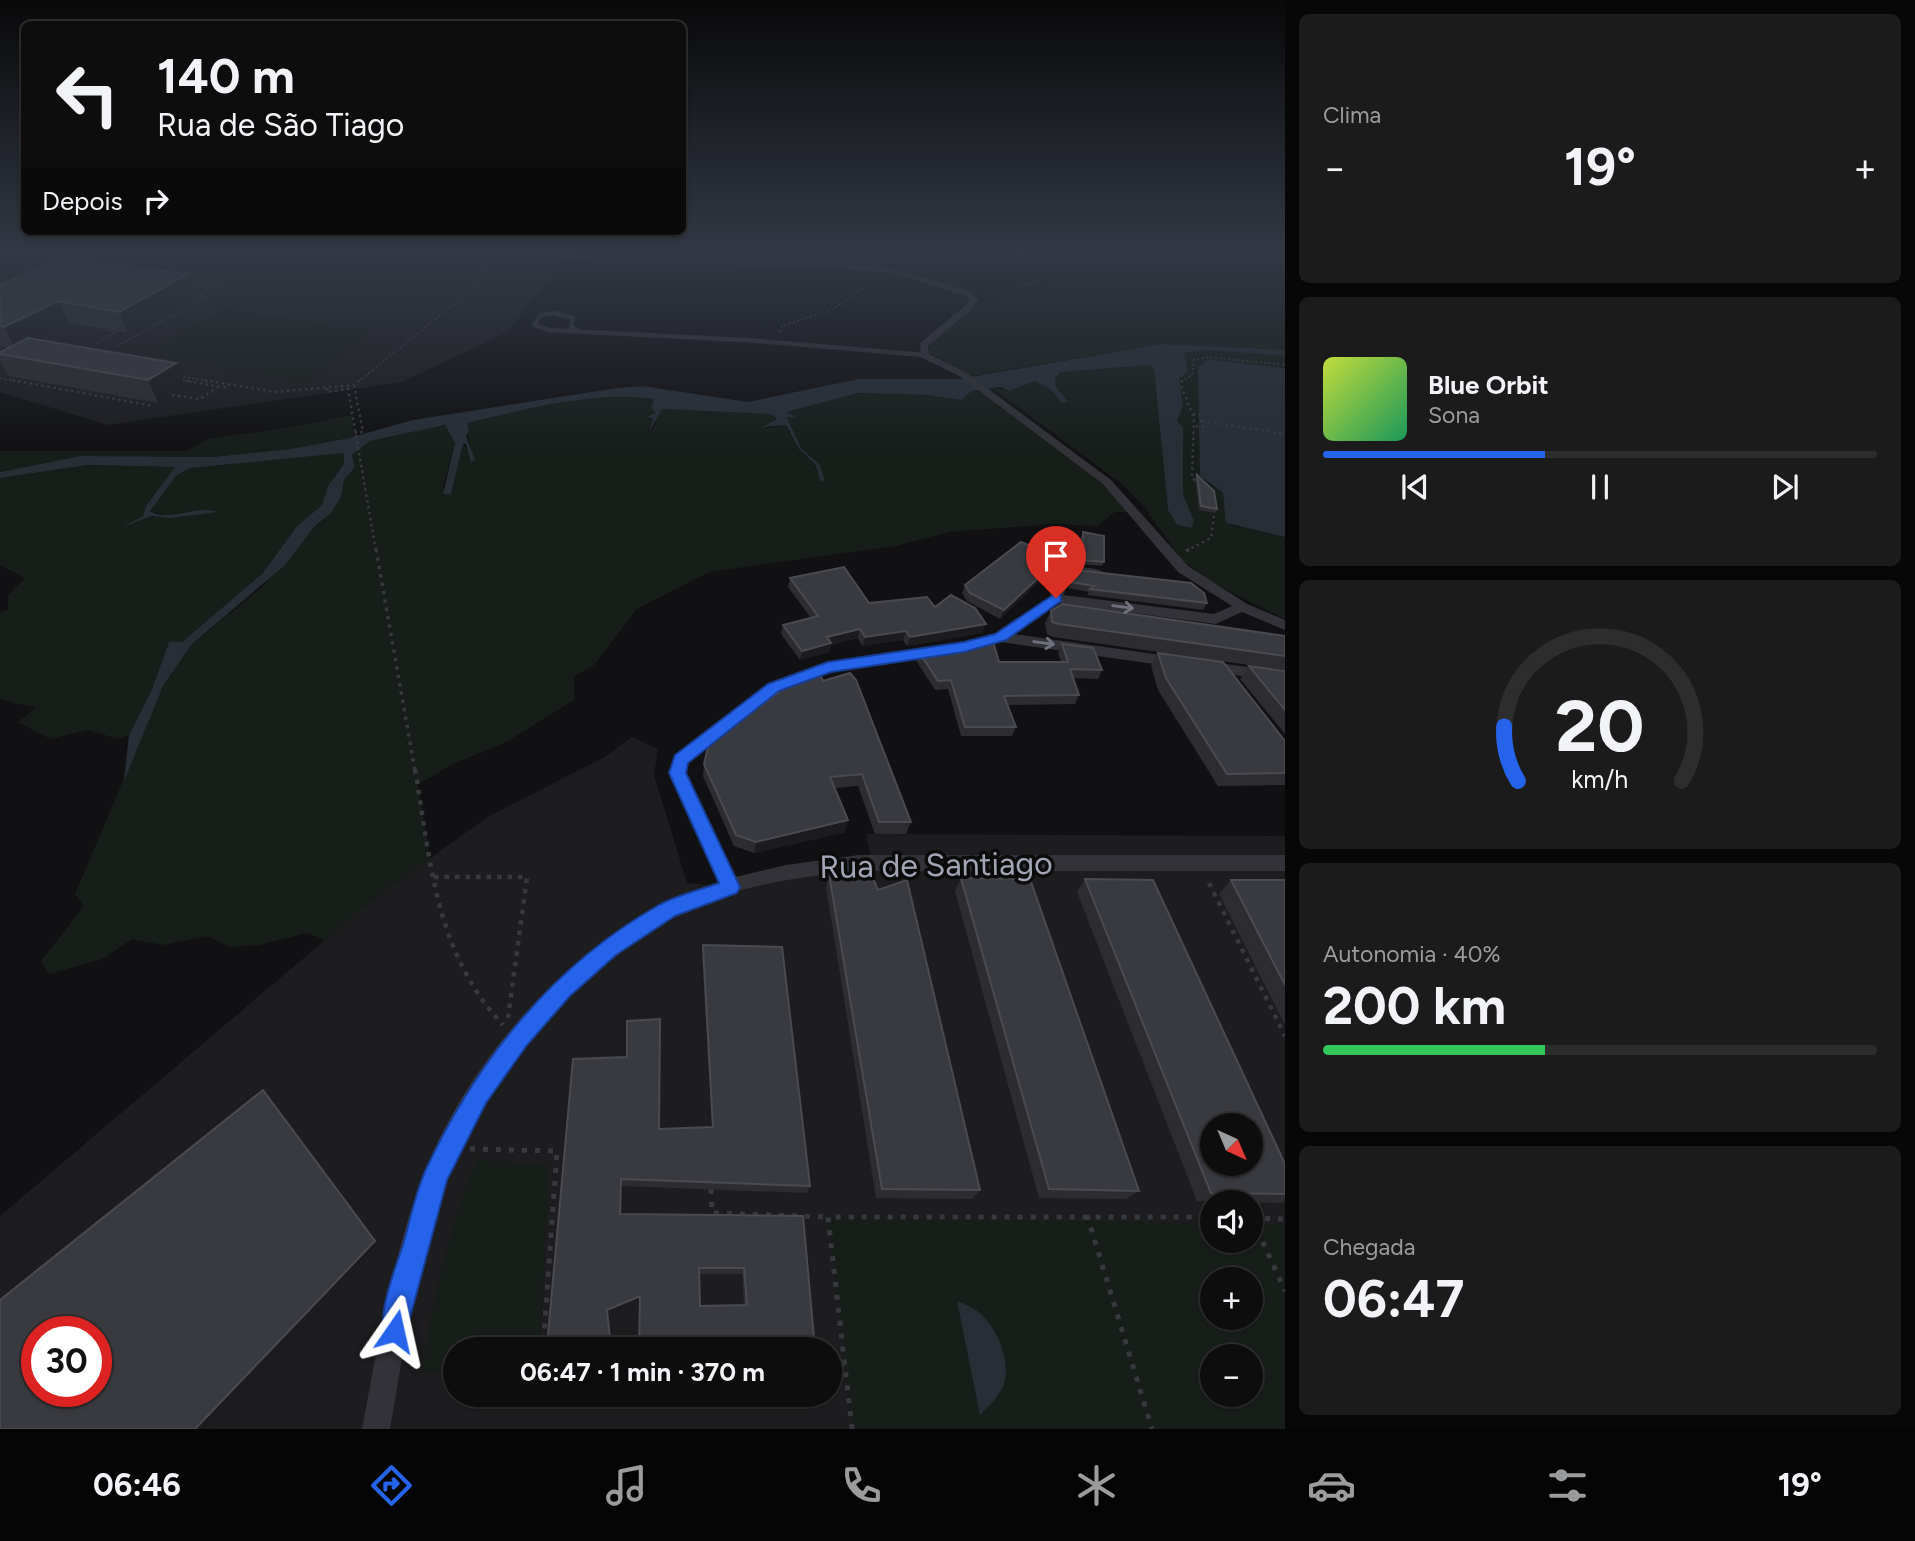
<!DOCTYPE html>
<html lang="pt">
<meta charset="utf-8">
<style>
:root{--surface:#0d0d0e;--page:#1b1b1c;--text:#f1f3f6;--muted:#9a9c9e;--line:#2d2d2e;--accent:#2563eb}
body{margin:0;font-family:Figtree,sans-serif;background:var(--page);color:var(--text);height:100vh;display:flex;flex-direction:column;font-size:26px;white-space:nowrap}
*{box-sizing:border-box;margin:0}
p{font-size:23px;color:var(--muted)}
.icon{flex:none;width:38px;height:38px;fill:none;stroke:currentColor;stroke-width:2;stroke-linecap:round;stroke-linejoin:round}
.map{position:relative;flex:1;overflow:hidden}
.details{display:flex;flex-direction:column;gap:14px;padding:14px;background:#070708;width:630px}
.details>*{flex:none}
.guide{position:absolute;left:21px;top:21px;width:665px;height:214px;border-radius:10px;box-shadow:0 2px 5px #0004,0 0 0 2px var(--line);background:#0d0d0e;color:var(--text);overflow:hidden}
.needle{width:46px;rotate:136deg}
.buttons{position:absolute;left:1200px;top:1113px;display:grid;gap:14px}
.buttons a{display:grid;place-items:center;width:63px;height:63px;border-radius:50%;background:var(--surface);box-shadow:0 2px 5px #0004,0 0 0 2px var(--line);font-size:35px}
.speed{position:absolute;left:21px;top:1316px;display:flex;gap:14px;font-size:35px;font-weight:700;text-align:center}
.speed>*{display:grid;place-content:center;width:91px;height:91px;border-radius:50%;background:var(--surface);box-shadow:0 2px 5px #0004,0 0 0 2px var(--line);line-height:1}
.speed .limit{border:10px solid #d22;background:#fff;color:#111}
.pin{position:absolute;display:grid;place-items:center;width:60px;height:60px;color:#fff;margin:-72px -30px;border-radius:50% 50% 50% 0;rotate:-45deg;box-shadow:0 0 7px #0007}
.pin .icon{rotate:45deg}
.me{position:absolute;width:77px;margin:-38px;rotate:11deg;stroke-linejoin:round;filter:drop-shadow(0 0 5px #0008)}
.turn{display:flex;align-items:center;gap:24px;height:147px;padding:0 21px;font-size:32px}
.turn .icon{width:91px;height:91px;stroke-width:2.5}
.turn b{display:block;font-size:49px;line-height:60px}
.then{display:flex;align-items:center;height:66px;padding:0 21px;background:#0003;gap:14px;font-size:26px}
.big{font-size:52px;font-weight:700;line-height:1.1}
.details .tile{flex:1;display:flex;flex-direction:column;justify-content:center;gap:10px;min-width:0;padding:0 24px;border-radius:10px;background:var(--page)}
.details .dial{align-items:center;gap:0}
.dial svg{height:182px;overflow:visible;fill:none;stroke:var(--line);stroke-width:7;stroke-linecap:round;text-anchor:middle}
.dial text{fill:var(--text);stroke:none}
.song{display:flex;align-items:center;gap:21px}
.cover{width:84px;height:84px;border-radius:10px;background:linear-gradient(135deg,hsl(70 70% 55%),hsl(150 70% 35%))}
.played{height:7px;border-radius:4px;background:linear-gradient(90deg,var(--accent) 40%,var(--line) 40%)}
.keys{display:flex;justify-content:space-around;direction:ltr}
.heat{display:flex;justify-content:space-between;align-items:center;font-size:38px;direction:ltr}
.charge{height:10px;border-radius:5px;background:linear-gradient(90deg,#34c759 40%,var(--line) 0)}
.trip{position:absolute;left:443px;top:1337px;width:399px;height:70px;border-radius:35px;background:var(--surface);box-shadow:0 2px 5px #0004,0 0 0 2px var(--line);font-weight:700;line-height:70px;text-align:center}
.tabs{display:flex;height:112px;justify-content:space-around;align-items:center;background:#050506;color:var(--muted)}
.tabs .icon{width:49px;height:49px}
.tabs .selected{color:var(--accent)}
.tabs b{font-size:32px;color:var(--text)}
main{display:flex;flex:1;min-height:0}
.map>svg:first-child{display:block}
</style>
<main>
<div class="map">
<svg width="1285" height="1429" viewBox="0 0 1285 1429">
<rect width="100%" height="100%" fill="#111113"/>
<path fill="#1d1d20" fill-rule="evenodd" d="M0 252H506L564 259 509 331 402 382 108 425 0 392Z
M632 737 658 749 654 775 687 883 730 887 870 854 866 834 1285 836V1429H0V1216L378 895 489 816 605 757ZM1213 1125H1251V1164H1213ZM1213 1202H1251V1241H1213ZM1213 1279H1251V1318H1213ZM37 1332H96V1391H37ZM455 1349H830V1395H455ZM1213 1356H1251V1395H1213Z"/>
<path fill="#171d19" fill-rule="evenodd" d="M1012 252H1285V272L1253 280 1285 275V350L1161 344 971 376 928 352C936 314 1015 286 1049 285L1052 280Z
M223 309 373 332 304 382 143 354Z
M1209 350 1285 356V368L1213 360 1204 481 1223 493 1231 525 1285 537V619L1212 583 1181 559 1145 508 1124 486 993 388 1009 391 1035 381C1049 385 1054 397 1067 401L1055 387V378L1061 372 1149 365 1154 369 1168 510 1188 507 1183 494V429L1177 421C1185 405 1178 394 1179 379L1188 371 1184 353Z
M971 391 983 392 1102 480 1132 512H1115L1097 526 1053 524 950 532 895 546 709 572 637 609 593 666 574 676V700L508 741 451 765 418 785 430 859 378 895 326 940 307 933 259 945 231 947 207 936 163 945 132 939 102 959 49 974 41 961 84 906 75 894 163 686 192 644 262 587 315 527 331 513 341 497 344 480 355 467 352 455 370 441 445 425 455 443 443 487 451 494 463 444 472 455C471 443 466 436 466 423 527 409 592 392 655 399V412L649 418 653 422 646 433 653 430 659 411 662 409 772 414 778 419 765 429 785 425 799 449 815 464 816 473 820 465 801 448 787 416 794 417 785 412 858 393 927 395 962 400Z
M352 415 354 437 290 449 213 457 80 456 0 472V451H188L207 439 287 428Z
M335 452 344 453V464L328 486 322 505 297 526 262 574 182 642H169L152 689 129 735 118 739 88 730 50 739 18 722 36 708 0 699V612L8 610V595L25 578 0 565V478L87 465 176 467 146 506 143 516 135 520 151 516 181 517 213 510 171 516 150 511 176 476 190 468Z
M477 1159 549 1166 540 1349H455V1374L422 1373C432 1298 449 1229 477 1159Z
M828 1217 1213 1223V1241H1251V1223L1285 1224V1429H852ZM1213 1279H1251V1318H1213ZM1213 1356H1251V1395H1213Z"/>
<path fill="#272e36" d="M1162 344 1285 350V356L1209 350 1184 353 1188 371 1179 379 1183 406 1177 421 1183 428V494L1194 521 1191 528 1177 525 1168 510 1154 369 1149 365 1061 372 1055 378 1056 387 1068 402 1062 403 1050 389 1035 381 1009 391 1001 387 971 391 962 400 927 395 858 393 786 412 798 418 787 417 801 448 820 465 825 482 820 480 815 464 799 449 786 425 763 427 777 419 772 414 662 409 648 434 653 419 647 417 655 413 651 406 655 399C593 391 527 409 467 423L469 430 466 436 475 459 471 463 466 444H463L451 494H443L455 443 445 425 370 441 352 455 355 467 344 480 341 497 331 513 314 527 285 565 192 644 163 686 124 781 129 735 152 689 169 642H182L262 574 297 526 322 505 328 486 344 464V453L190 468 176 476 150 511C171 523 195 504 218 512L171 518 151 516 121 528 143 516 146 506 175 467 87 465 0 478V472L80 456 213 457 290 449 349 438 413 420 617 388 642 386 748 402 859 379H959Z
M1213 360 1285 368V537L1226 523 1223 493 1200 476 1198 368 1205 361Z
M957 1301C964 1304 972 1307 977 1311 995 1324 1010 1358 1005 1380 1002 1394 990 1405 980 1415Z"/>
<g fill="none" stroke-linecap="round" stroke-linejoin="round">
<path stroke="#38393f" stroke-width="2" stroke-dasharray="2 2.5" stroke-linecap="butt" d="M305 252 479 274 493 262
M97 261 104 262
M170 271 179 272
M199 275 227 279 199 294
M188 282 212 286
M986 298 1039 280 1033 267 1008 252
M779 332 782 326 834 309 862 288
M97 343 116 332 98 329
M117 346 207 296 193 294
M179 376 215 382
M0 378 22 382
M181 380 192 382
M358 382 510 258
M1181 382 1192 375 1194 360 1208 357 1285 365"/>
<path stroke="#38393f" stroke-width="2.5" stroke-dasharray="2.5 3.5" stroke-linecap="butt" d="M12 380 153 406
M182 380 227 388
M204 380 274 392 354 385 360 380
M1182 380 1181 385 1194 418 1192 478 1196 481
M354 385 363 432 355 433
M327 388V392L348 389 376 551
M172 395 200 399 219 386
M1193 414 1200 415 1203 427 1195 426
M1202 421 1285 434
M1186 551 1211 538 1215 508"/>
<path stroke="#38393f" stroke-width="3.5" stroke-dasharray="3.5 5" stroke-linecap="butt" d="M376 549 415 771
M1186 551 1190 549"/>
<path stroke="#38393f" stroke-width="4.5" stroke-dasharray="4.5 6" stroke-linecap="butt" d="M415 769C431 863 435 952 503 1025
M434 877H527L508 1018
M1209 883 1285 1036"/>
<path stroke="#38393f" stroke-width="5" stroke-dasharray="5 8" stroke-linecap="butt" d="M470 1149 557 1151 543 1349
M711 1189 712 1213 828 1217
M1087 1215 1152 1429
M1252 1218 1285 1291
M1252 1218 1285 1219
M830 1364H845
M555 1395 580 1398 584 1395
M852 1429 828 1217H1213"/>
<path stroke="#323238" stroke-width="4.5" d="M578 331 571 327 573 318 554 313 541 315 534 325 548 330 746 340 924 355"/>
<path fill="#323238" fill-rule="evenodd" d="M515 252H536L607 259 809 262 895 269 972 292 978 299 972 309 928 346 929 354 967 373 1111 480 1188 566 1247 604 1285 620V630L1242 612 1216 624 1059 603 1015 634 1175 657 1182 662 1175 667 1001 642 972 650 967 648 965 645 967 642 996 634 1050 596 1056 572C1066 565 1095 566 1105 573L1098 577 1069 576 1064 595 1214 614 1232 606 1178 572 1103 484 961 377 921 357 920 343 966 305 970 299 966 296 894 273 809 266 607 263Z
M937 646 942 648 944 651 942 654 831 672 778 692 689 763 686 773 735 877 786 865 859 855H1285V871H859C797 877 730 886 675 916 581 965 483 1081 445 1180 415 1260 405 1346 390 1429H362C378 1344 392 1258 423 1176 472 1050 588 923 718 882L670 773 675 756 768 684 829 662Z
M1211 662 1285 672V682L1206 671 1204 667Z"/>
</g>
<path fill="#2d2d31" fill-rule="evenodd" d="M397 252H438L422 263 399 260Z
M188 274 195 294 128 333 68 323 35 339 176 363 185 386 158 403 8 376 0 360V352L8 348 0 346V285Z
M1197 475 1217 509 1215 513 1199 510 1195 479Z
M1083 532 1104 562 1102 566 1080 564 1081 536Z
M1064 558 1000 619 967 601 962 593 965 585Z
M1076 570 1207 603 1203 610 1087 595 1089 592 1068 588Z
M790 578 869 603 935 607 986 624 982 633 907 646 903 640 862 646 858 638 831 645 829 652 800 660 781 634 783 625 811 618 788 587Z
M1051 611 1285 636V670L1053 637 1047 634 1045 623Z
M1062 644 1102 670 1098 679 1074 678 1079 695 1075 704 1008 705 1016 727 1012 736H961L948 689 935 690 915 659 918 650 999 662H1061L1058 653Z
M1158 653 1285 741V785L1218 786 1158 690 1151 666Z
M1249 666 1285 671V734L1240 679Z
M788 680 823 681 911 822 906 834H875L858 786 835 788 845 832 754 853 734 846 703 776 704 764 787 686Z
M829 874 980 1190 972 1199 876 1198 826 887Z
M961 878 1139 1191 1126 1199 1039 1198 955 891Z
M1085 879 1285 1164V1201L1283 1203 1197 1201 1077 892Z
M1231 880H1285V1025L1219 894Z
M703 945 810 1186 807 1193 621 1186V1214L803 1216 815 1349 640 1301 608 1315 611 1349H549L547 1346 573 1059 659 1129 712 1127 702 954ZM699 1274H742L744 1305 700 1306Z"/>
<path fill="#1c1c1f" d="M420 252H438L422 263Z
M188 274 195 294 128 333 119 312Z
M58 301 68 323 15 349 4 327Z
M176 363 185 386 158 403 148 380Z
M1068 550 1064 558 1000 619 1004 610Z
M986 624 982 633 907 646 910 637Z
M860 629 858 638 831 645 829 652 800 660 802 651 827 637Z
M906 631 903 640 862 646 865 637Z
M848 820 845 832 754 853 756 842Z
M269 1097 379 1246 206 1429H195Z
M640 1296V1301L608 1315 611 1349H609L607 1310Z"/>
<path fill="#393a3f" stroke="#4a4b51" stroke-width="2" fill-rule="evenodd" d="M60 258 188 274 119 312 58 301 4 327 0 326V285Z
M28 338 176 363 148 380 0 354V352Z
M1197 475 1214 491 1217 509 1201 506Z
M1083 532 1104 536V562L1082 560Z
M1039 536 1068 550 1004 610 970 593 965 585 1021 542 1028 545Z
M844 567 869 603 927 597 935 607 951 595 975 608 986 624 910 637 906 631 865 637 860 629 827 637 831 643 802 651 783 625 818 616 790 578Z
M1076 570 1191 583 1204 593 1207 603 1090 589 1094 586 1071 582Z
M1062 604 1285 636V656L1059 624 1052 622 1051 611Z
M992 638 999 662H1068L1062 644 1093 648 1102 670 1070 669 1079 695 1004 696 1016 727H965L951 680 938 681 918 650Z
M1158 653 1223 662 1285 741V773L1227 774 1166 678Z
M1249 666 1285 671V710Z
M818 668 823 681 850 673 856 680 911 822H879L862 774 830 777 848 820 756 842 736 835 704 764 709 743 790 684 788 680Z
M829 874H871L878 890 907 880 980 1190 882 1189Z
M961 878 1030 879 1139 1191 1049 1189Z
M1085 879 1153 880 1285 1164V1194L1211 1193ZM1213 1125H1251V1164H1213Z
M1231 880H1285V985Z
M703 945 782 947 810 1186 621 1179 620 1214 803 1216 815 1349H639L640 1296 607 1310 611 1348 609 1349H550L547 1346 573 1059 627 1057V1021L660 1019 659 1129 713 1127ZM699 1268H744L747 1305 700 1306Z
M263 1090 375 1241 195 1429H0V1300ZM37 1332H96V1391H37Z"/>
<defs><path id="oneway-shaft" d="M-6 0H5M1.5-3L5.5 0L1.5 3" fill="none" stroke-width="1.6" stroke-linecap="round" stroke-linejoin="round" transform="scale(1.75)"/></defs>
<g stroke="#6f717c">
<use href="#oneway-shaft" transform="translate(1123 607) rotate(8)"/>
<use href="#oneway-shaft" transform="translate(1044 643) rotate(8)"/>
</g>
<linearGradient id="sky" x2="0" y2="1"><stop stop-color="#09090a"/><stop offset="0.56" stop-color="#323844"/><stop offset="1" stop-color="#323844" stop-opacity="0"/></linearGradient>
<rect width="1285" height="452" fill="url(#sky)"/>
<path fill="#2563eb" stroke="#184099" stroke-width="2" d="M1056 593 1061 595V601L1006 640 964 652 831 672 779 691 688 763 686 773 740 887 737 893 675 916 616 955 570 996 527 1045 486 1103 447 1180 404 1340 395 1344 385 1340C376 1319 394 1271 402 1248 410 1222 415 1192 427 1167 478 1059 554 964 659 905 677 895 700 890 719 883L669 773 675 755 768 684 828 662 964 642 995 634Z"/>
<g text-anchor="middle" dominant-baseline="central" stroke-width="7" stroke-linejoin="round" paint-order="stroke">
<g font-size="32" fill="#a1a5b4" stroke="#0c0c0d">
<text transform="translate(936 865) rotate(-1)">Rua de Santiago</text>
</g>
</g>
</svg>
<div class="buttons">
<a><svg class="needle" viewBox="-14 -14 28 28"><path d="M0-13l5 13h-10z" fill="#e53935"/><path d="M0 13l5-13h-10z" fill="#9a9c9e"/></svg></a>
<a><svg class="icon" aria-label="sound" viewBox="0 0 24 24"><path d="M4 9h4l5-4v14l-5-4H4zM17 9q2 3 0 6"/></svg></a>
<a>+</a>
<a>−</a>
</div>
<div class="speed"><div class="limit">30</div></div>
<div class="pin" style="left:1056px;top:598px;background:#d93025"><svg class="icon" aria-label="arrive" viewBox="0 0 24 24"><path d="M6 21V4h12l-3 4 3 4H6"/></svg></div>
<svg class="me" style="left:395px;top:1331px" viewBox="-20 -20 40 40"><path d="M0-17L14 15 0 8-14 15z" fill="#2563eb" stroke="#fff" stroke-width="4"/></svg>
<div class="trip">06:47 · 1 min · 370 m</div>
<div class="guide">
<div class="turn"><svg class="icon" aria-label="left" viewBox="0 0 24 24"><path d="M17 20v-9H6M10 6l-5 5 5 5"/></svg><div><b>140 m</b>Rua de São Tiago</div></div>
<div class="then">Depois<svg class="icon" aria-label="right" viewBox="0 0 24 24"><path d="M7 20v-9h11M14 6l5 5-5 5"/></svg></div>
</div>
</div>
<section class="details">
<div class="tile"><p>Clima</p>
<div class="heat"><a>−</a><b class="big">19°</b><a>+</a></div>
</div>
<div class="tile">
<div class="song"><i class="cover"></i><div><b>Blue Orbit</b><p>Sona</p></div></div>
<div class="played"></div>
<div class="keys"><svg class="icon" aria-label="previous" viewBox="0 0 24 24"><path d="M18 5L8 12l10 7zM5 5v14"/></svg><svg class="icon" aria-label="pause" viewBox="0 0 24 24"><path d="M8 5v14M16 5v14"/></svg><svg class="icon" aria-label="next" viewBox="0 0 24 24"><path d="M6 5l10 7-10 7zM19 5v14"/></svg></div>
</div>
<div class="tile dial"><svg viewBox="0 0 100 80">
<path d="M14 69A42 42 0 1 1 86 69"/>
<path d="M14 69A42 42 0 0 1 8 45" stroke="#2563eb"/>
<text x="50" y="56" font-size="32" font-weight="700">20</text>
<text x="50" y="72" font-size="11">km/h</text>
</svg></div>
<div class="tile"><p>Autonomia · 40%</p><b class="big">200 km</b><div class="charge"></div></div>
<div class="tile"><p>Chegada</p><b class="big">06:47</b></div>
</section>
</main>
<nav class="tabs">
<b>06:46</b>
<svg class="icon selected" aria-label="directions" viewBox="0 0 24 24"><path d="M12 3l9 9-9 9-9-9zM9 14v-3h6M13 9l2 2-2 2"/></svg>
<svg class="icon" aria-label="music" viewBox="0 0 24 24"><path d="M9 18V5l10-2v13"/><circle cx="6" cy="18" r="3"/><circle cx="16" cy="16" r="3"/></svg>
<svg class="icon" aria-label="phone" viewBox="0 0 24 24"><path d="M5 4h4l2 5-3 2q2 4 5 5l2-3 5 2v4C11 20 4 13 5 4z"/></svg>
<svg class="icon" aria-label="climate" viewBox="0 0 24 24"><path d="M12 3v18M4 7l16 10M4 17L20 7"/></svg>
<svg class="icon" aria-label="car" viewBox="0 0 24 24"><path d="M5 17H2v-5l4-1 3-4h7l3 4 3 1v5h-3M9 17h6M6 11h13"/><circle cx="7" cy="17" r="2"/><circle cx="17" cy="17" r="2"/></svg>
<svg class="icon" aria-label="filters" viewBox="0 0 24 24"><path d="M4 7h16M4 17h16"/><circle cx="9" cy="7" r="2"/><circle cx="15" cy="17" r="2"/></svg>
<b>19°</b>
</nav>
